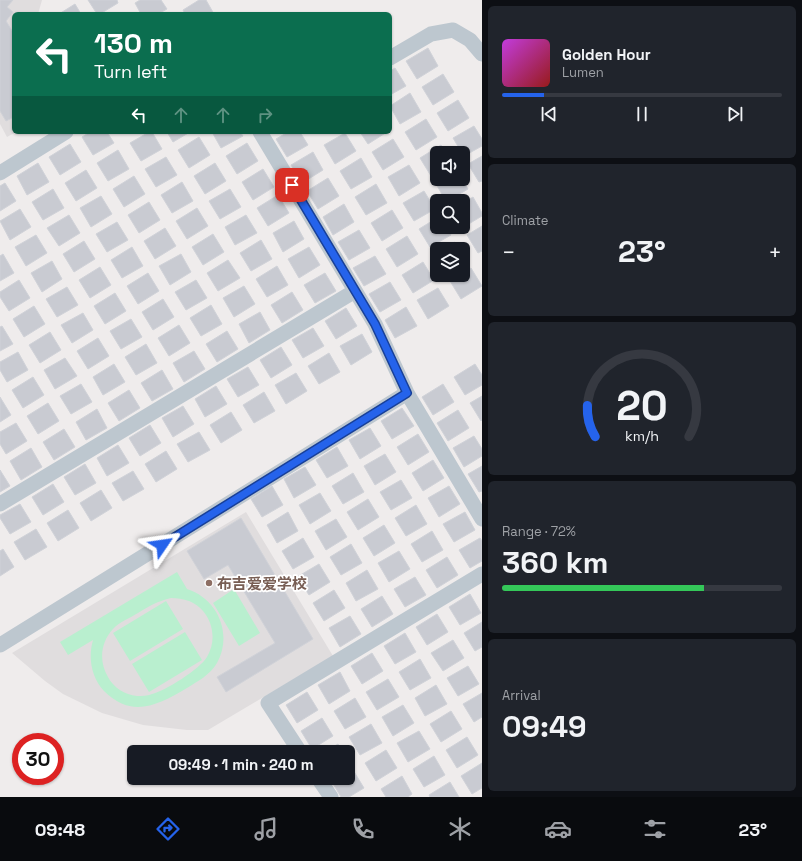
<!DOCTYPE html>
<meta charset="utf-8">
<style>
:root{--surface:#171b24;--page:#20242c;--text:#f1f3f6;--muted:#9ea1a6;--line:#363941;--accent:#2563eb}
body{margin:0;font-family:"Space Grotesk","Noto Sans SC",sans-serif;background:var(--page);color:var(--text);height:100vh;display:flex;flex-direction:column;font-size:15px;white-space:nowrap}
*{box-sizing:border-box;margin:0}
p{font-size:13px;color:var(--muted)}
.icon{flex:none;width:22px;height:22px;fill:none;stroke:currentColor;stroke-width:2;stroke-linecap:round;stroke-linejoin:round}
.map{position:relative;flex:1;overflow:hidden}
.side{display:flex;flex-direction:column;gap:6px;padding:6px;background:#0d0f14;width:320px}
.side>*{flex:none}
.banner{position:absolute;left:12px;top:12px;width:380px;height:122px;border-radius:6px;box-shadow:0 1px 3px #0004;background:#0b6e4f;color:#fff;overflow:hidden}
.controls{position:absolute;left:430px;top:146px;display:grid;gap:8px}
.controls a{display:grid;place-items:center;width:40px;height:40px;border-radius:6px;background:var(--surface);box-shadow:0 1px 3px #0004;font-size:20px}
.speed{position:absolute;left:12px;top:733px;display:flex;gap:8px;font-size:20px;font-weight:700;text-align:center}
.speed>*{display:grid;place-content:center;width:52px;height:52px;border-radius:50%;background:var(--surface);box-shadow:0 1px 3px #0004;line-height:1}
.speed .limit{border:6px solid #d22;background:#fff;color:#111}
.pin{position:absolute;display:grid;place-items:center;width:34px;height:34px;color:#fff;margin:-17px;border-radius:8px;box-shadow:0 2px 6px #0006}
.me{position:absolute;width:44px;margin:-22px;rotate:58deg;stroke-linejoin:round;filter:drop-shadow(0 0 3px #0008)}
.turn{display:flex;align-items:center;gap:14px;height:84px;padding:0 16px;font-size:18px}
.turn .icon{width:52px;height:52px;stroke-width:2.5}
.turn b{display:block;font-size:28px;line-height:34px}
.lanes{display:flex;align-items:center;height:38px;padding:0 16px;background:#0003;justify-content:center;gap:20px;direction:ltr}
.lanes .off{opacity:.35}
.big{font-size:30px;font-weight:700;line-height:1.1}
.side .widget{flex:1;display:flex;flex-direction:column;justify-content:center;gap:6px;min-width:0;padding:0 14px;border-radius:6px;background:var(--page)}
.side .dial{align-items:center;gap:0}
.dial svg{height:104px;overflow:visible;fill:none;stroke:var(--line);stroke-width:7;stroke-linecap:round;text-anchor:middle}
.dial text{fill:var(--text);stroke:none}
.song{display:flex;align-items:center;gap:12px}
.cover{width:48px;height:48px;border-radius:6px;background:linear-gradient(135deg,hsl(290 70% 55%),hsl(0 70% 35%))}
.played{height:4px;border-radius:2px;background:linear-gradient(90deg,var(--accent) 15%,var(--line) 15%)}
.keys{display:flex;justify-content:space-around;direction:ltr}
.heat{display:flex;justify-content:space-between;align-items:center;font-size:22px;direction:ltr}
.charge{height:6px;border-radius:3px;background:linear-gradient(90deg,#34c759 72%,var(--line) 0)}
.trip{position:absolute;left:127px;top:745px;width:228px;height:40px;border-radius:6px;background:var(--surface);box-shadow:0 1px 3px #0004;font-weight:700;line-height:40px;text-align:center}
.dock{display:flex;height:64px;justify-content:space-around;align-items:center;background:#090b0e;color:var(--muted)}
.dock .icon{width:28px;height:28px}
.dock .active{color:var(--accent)}
.dock b{font-size:18px;color:var(--text)}
main{display:flex;flex:1;min-height:0}
.map>svg:first-child{display:block}
</style>
<main>
<div class="map">
<svg width="482" height="797" viewBox="0 0 482 797">
<rect width="100%" height="100%" fill="#efecec"/>
<path fill="#e0ddde" d="M0 0H42L38 14H14V132H16L7 137 0 124Z
M246 512 333 656 208 730H187L143 725 102 713 63 694 45 681 12 653Z"/>
<path fill="#b9efcf" fill-rule="evenodd" d="M177 572 187 589C218 599 233 634 217 663 210 675 198 681 187 688 158 705 132 719 104 691 91 677 88 657 93 640L68 655 60 642ZM171 598C177 598 183 599 189 601 211 610 219 637 207 657 200 669 165 691 152 694 147 696 142 696 137 696 125 695 113 687 108 677 99 662 100 643 113 629 119 622 130 618 138 613 149 606 158 601 171 598Z
M234 589 260 633 239 646 213 603Z
M166 601 183 629 130 661 113 633Z
M185 632 202 660 149 692 132 664Z"/>
<path fill="#c9cbd2" stroke="#d0d2d8" d="M0 0H13L7 7 13 12 6 21 14 34V117L6 121 0 111Z
M88 0H117L118 3 100 14H97Z
M140 0H161L167 9 158 14H141L135 3Z
M199 0H206L214 14H185L183 10Z
M75 4 81 14H59Z
M428 48 438 66 417 79 406 61Z
M395 68 406 86 390 95V71Z
M443 74 454 92 433 105 422 87Z
M410 93 421 112 400 124 390 106Z
M458 100 469 118 448 131 437 113Z
M426 119 437 137 416 150 405 132Z
M474 126 482 139V146L464 156 463 153H462L453 138Z
M90 132H107L114 143 93 155 82 137Z
M149 132H152L162 149 141 161 130 143Z
M167 132H190L173 142Z
M212 132H240L243 136 221 148Z
M288 132H300L308 145 287 157 276 139Z
M360 132H387L368 144Z
M345 133 356 151 335 164 324 145Z
M199 137 210 155 189 168 178 150Z
M393 139 404 157 383 170 372 152Z
M247 143 258 161 237 174 226 156Z
M70 144 81 162 60 175 49 157Z
M441 145 446 153H437V173L431 176 420 158Z
M118 150 129 169 108 181 97 163Z
M313 152 323 170 302 183 291 165Z
M482 156V181L479 182 468 164Z
M166 157 177 175 156 187 145 169Z
M361 158 372 177 351 189 340 171Z
M38 163 49 182 27 195 17 176Z
M215 163 226 181 205 194 194 176Z
M409 165 420 183 399 196 388 177Z
M263 169 274 187 253 200 242 182Z
M86 170 97 188 76 201 65 183Z
M134 176 145 194 124 207 113 189Z
M328 178 339 196 318 209 307 191Z
M444 179H462L468 189 448 201H446L436 184Z
M182 182 193 201 172 213 161 195Z
M5 183 16 201 0 211V186Z
M376 184 387 203 366 215 355 197Z
M53 189 64 208 43 220 32 202Z
M230 189 241 207 220 219 209 201Z
M424 191 435 209 414 221 403 203Z
M278 195 289 213 268 226 257 208Z
M101 196 112 214 91 227 80 208Z
M473 197 482 213V216L462 228 463 203Z
M149 202 160 220 139 233 128 215Z
M344 204 354 222 333 235 323 217Z
M197 208 208 226 187 239 176 221Z
M20 209 31 227 10 240 0 221Z
M392 210 403 228 382 241 371 223Z
M69 215 80 233 59 246 47 228Z
M246 215 257 233 235 245 225 227Z
M437 218V227H446L451 235 430 247 419 229Z
M294 221 304 239 283 252 273 233Z
M117 222 128 240 107 252 96 234Z
M482 226V251L478 253 467 235Z
M165 228 176 246 155 259 144 241Z
M359 230 370 248 349 260 338 242Z
M213 234 224 252 203 265 192 247Z
M36 235 47 253 26 266 15 247Z
M407 236 418 254 397 267 386 249Z
M261 240 272 259 251 271 240 253Z
M84 241 95 259 74 272 63 254Z
M455 242 459 249H444Z
M132 247 143 266 122 278 111 260Z
M309 247 320 265 299 278 288 259Z
M3 254 14 273 0 281V256Z
M181 254 191 272 170 285 159 266Z
M375 256 386 274 364 286 353 268Z
M228 260 240 278 218 291 207 273Z
M52 261 62 279 42 292 31 273Z
M423 262 434 280 413 293 402 275Z
M277 266 288 285 267 297 256 279Z
M100 267 111 285 90 298 79 280Z
M471 268 482 286 461 299 450 281 460 275H463V273Z
M148 273 159 291 138 304 127 286Z
M325 273 336 291 315 303 304 285Z
M19 280 30 298 9 311 0 297V292Z
M196 280 207 298 186 310 175 292Z
M390 282 401 300 380 312 369 294Z
M244 286 255 304 234 317 223 298Z
M67 287 78 305 57 317 46 299Z
M438 288 449 306 428 319 417 300Z
M292 292 303 310 282 323 271 305Z
M115 293 126 311 105 324 94 306Z
M163 299 174 317 153 330 142 312Z
M211 305 222 324 201 336 190 318Z
M34 306 45 324 24 337 13 319Z
M406 307 417 326 395 338 385 320Z
M346 308 357 326 336 339 325 321Z
M260 312 270 330 249 343 239 324Z
M83 313 93 330 72 343 61 325Z
M131 319 142 337 121 349 110 331Z
M179 325 190 343 169 356 158 338Z
M2 326 13 344 0 351V327Z
M313 328 324 346 303 358 292 340Z
M227 331 238 349 217 362 206 344Z
M50 332 61 350 40 363 29 345Z
M362 334 372 352 351 365 340 346Z
M98 338 109 356 88 369 77 351Z
M146 344 157 363 136 375 125 357Z
M281 347 292 365 271 378 260 360Z
M194 351 205 369 184 382 173 363Z
M18 352 28 370 7 382 0 370V362Z
M329 353 340 372 319 384 308 366Z
M65 358 77 376 55 389 44 370Z
M114 364 125 382 103 395 93 377Z
M475 364 482 375V385L465 395 454 377Z
M248 367 259 385 238 397 227 379Z
M162 370 173 389 152 401 141 383Z
M296 373 307 391 286 404 275 385Z
M33 377 44 395 23 408 12 390Z
M81 384 92 402 71 414 60 396Z
M443 384 454 402 433 415 422 397Z
M216 386 227 404 205 417 195 399Z
M129 390 140 408 119 421 108 403Z
M264 392 275 411 254 423 243 405Z
M482 396V420L481 421 470 403Z
M0 397 11 415 0 422Z
M48 403 59 421 38 434 27 416Z
M183 406 194 424 173 437 162 418Z
M402 408 414 426 392 439 381 421Z
M97 409 107 428 86 440 76 422Z
M458 410 469 428 448 441 437 423Z
M231 412 242 430 221 443 210 425Z
M16 423 27 441 6 454 0 444V432Z
M150 425 161 443 140 456 129 438Z
M370 428 381 446 360 459 349 440Z
M64 429 75 447 54 460 43 442Z
M199 432 210 450 188 462 177 444Z
M418 434 429 452 408 465 397 447Z
M474 436 482 449V456L464 467 453 448Z
M118 445 129 463 107 476 97 458Z
M337 447 348 466 327 478 316 460Z
M31 448 42 467 21 480 10 461Z
M166 451 177 469 156 482 145 464Z
M385 454 396 472 375 485 364 466Z
M433 460 444 478 423 491 412 473Z
M85 464 96 483 75 495 64 477Z
M482 466V491L479 492 468 474Z
M305 467 316 485 294 498 284 479Z
M0 470 10 486 0 492Z
M133 471 144 489 123 501 112 483Z
M353 473 364 492 343 504 332 486Z
M401 480 412 498 391 510 380 492Z
M53 484 64 502 43 515 32 497Z
M272 486 283 505 262 517 251 499Z
M449 486 460 504 439 517 428 498Z
M101 490 112 508 91 521 80 503Z
M320 493 331 511 310 524 299 505Z
M368 499 379 517 358 530 347 512Z
M20 504 31 522 10 534 0 518V515Z
M416 505 427 524 406 536 395 518Z
M68 510 79 528 58 541 47 523Z
M288 512 298 531 277 543 267 525Z
M465 512 475 530 454 542 443 524Z
M241 518 313 639 226 692 217 677 275 643 228 565 204 579 187 551Z
M336 519 347 537 326 550 315 531Z
M384 525 395 543 374 556 363 538Z
M36 529 47 547 25 560 14 542Z
M432 531 443 550 422 562 411 544Z
M303 538 314 557 293 569 282 551Z
M480 538 482 541V561L470 568 459 550Z
M351 544 362 563 341 575 330 557Z
M3 549 14 567 0 576V551Z
M399 551 410 569 389 582 378 563Z
M447 557 458 575 437 588 426 570Z
M319 564 330 582 309 595 297 577Z
M367 570 378 589 356 601 346 583Z
M415 577 426 595 405 607 394 589Z
M334 590 345 608 324 621 313 603Z
M470 594 481 613 460 625 449 607Z
M382 596 393 614 372 627 361 609Z
M437 614 448 632 427 645 416 627Z
M350 616 361 634 340 647 329 628Z
M482 622V647L475 651 464 633Z
M405 633 416 652 395 664 384 646Z
M453 640 464 658 443 671 431 653Z
M372 653 383 671 362 684 351 666Z
M420 659 431 678 410 690 399 672Z
M468 666 479 684 458 696 447 678Z
M340 672 350 691 329 704 318 685Z
M388 679 399 697 377 710 366 692Z
M436 685 447 704 425 716 415 698Z
M307 692 318 710 297 723 286 705Z
M482 693V717L474 722 463 704Z
M355 698 366 717 345 729 334 711Z
M403 705 414 723 393 736 382 717Z
M451 711 462 729 441 742 430 724Z
M322 718 333 736 312 749 301 731Z
M371 724 382 743 360 755 349 737Z
M419 731 430 749 408 762 397 743Z
M467 737 478 755 457 768 446 750Z
M338 744 343 752H324Z
M386 750 397 768 376 781 365 763Z
M434 756 445 775 424 787 413 769Z
M482 763V788L472 794 461 776Z
M353 770 364 788 349 797H341L332 782 340 778H348V773Z
M402 776 412 794 408 797H386L381 789Z
M450 782 459 797H430L429 795Z"/>
<g fill="none" stroke-linecap="round" stroke-linejoin="round">
<path stroke="#bdc7cf" stroke-width="15" d="M390 58 431 34 453 30 470 40 482 54
M260 132 375 324 407 393 482 519
M0 173 66 132
M0 504 355 291
M0 645 407 393
M300 752 268 703 482 574
M318 778 331 797"/>
</g>
<g fill="none" stroke-linecap="round" stroke-linejoin="round">
<defs>
<path id="route" d="M162 545 407 393 375 324 292 185"/>
</defs>
<use href="#route" stroke="#184099" stroke-width="10"/>
<use href="#route" stroke="#2563eb" stroke-width="7"/>
</g>
<circle fill="#8d6e63" stroke="#fff" stroke-width="1.5" cx="209" cy="583" r="4"/>
<g text-anchor="middle" dominant-baseline="central" stroke-width="3.5" stroke-linejoin="round" paint-order="stroke">
<g font-size="15" font-weight="bold" fill="#785e54" stroke="#fff" text-anchor="start">
<text x="217" y="583">布吉爱爱学校</text>
</g>
</g>
</svg>
<div class="controls">
<a><svg class="icon" aria-label="sound" viewBox="0 0 24 24"><path d="M4 9h4l5-4v14l-5-4H4zM17 9q2 3 0 6"/></svg></a>
<a><svg class="icon" aria-label="search" viewBox="0 0 24 24"><circle cx="10" cy="10" r="6"/><path d="M15 15l6 6"/></svg></a>
<a><svg class="icon" aria-label="layers" viewBox="0 0 24 24"><path d="M12 4l9 5-9 5-9-5zM3 14l9 5 9-5"/></svg></a>
</div>
<div class="speed"><div class="limit">30</div></div>
<div class="pin" style="left:292px;top:185px;background:#d93025"><svg class="icon" aria-label="arrive" viewBox="0 0 24 24"><path d="M6 21V4h12l-3 4 3 4H6"/></svg></div>
<svg class="me" style="left:162px;top:545px" viewBox="-20 -20 40 40"><path d="M0-17L14 15 0 8-14 15z" fill="#2563eb" stroke="#fff" stroke-width="4"/></svg>
<div class="trip">09:49 · 1 min · 240 m</div>
<div class="banner">
<div class="turn"><svg class="icon" aria-label="left" viewBox="0 0 24 24"><path d="M17 20v-9H6M10 6l-5 5 5 5"/></svg><div><b>130 m</b>Turn left</div></div>
<div class="lanes"><svg class="icon" aria-label="left" viewBox="0 0 24 24"><path d="M17 20v-9H6M10 6l-5 5 5 5"/></svg><svg class="icon off" aria-label="ahead" viewBox="0 0 24 24"><path d="M12 20V5M6 11l6-6 6 6"/></svg><svg class="icon off" aria-label="ahead" viewBox="0 0 24 24"><path d="M12 20V5M6 11l6-6 6 6"/></svg><svg class="icon off" aria-label="right" viewBox="0 0 24 24"><path d="M7 20v-9h11M14 6l5 5-5 5"/></svg></div>
</div>
</div>
<section class="side">
<div class="widget">
<div class="song"><i class="cover"></i><div><b>Golden Hour</b><p>Lumen</p></div></div>
<div class="played"></div>
<div class="keys"><svg class="icon" aria-label="previous" viewBox="0 0 24 24"><path d="M18 5L8 12l10 7zM5 5v14"/></svg><svg class="icon" aria-label="pause" viewBox="0 0 24 24"><path d="M8 5v14M16 5v14"/></svg><svg class="icon" aria-label="next" viewBox="0 0 24 24"><path d="M6 5l10 7-10 7zM19 5v14"/></svg></div>
</div>
<div class="widget"><p>Climate</p>
<div class="heat"><a>−</a><b class="big">23°</b><a>+</a></div>
</div>
<div class="widget dial"><svg viewBox="0 0 100 80">
<path d="M14 69A42 42 0 1 1 86 69"/>
<path d="M14 69A42 42 0 0 1 8 45" stroke="#2563eb"/>
<text x="50" y="56" font-size="32" font-weight="700">20</text>
<text x="50" y="72" font-size="11">km/h</text>
</svg></div>
<div class="widget"><p>Range · 72%</p><b class="big">360 km</b><div class="charge"></div></div>
<div class="widget"><p>Arrival</p><b class="big">09:49</b></div>
</section>
</main>
<nav class="dock">
<b>09:48</b>
<svg class="icon active" aria-label="directions" viewBox="0 0 24 24"><path d="M12 3l9 9-9 9-9-9zM9 14v-3h6M13 9l2 2-2 2"/></svg>
<svg class="icon" aria-label="music" viewBox="0 0 24 24"><path d="M9 18V5l10-2v13"/><circle cx="6" cy="18" r="3"/><circle cx="16" cy="16" r="3"/></svg>
<svg class="icon" aria-label="phone" viewBox="0 0 24 24"><path d="M5 4h4l2 5-3 2q2 4 5 5l2-3 5 2v4C11 20 4 13 5 4z"/></svg>
<svg class="icon" aria-label="climate" viewBox="0 0 24 24"><path d="M12 3v18M4 7l16 10M4 17L20 7"/></svg>
<svg class="icon" aria-label="car" viewBox="0 0 24 24"><path d="M5 17H2v-5l4-1 3-4h7l3 4 3 1v5h-3M9 17h6M6 11h13"/><circle cx="7" cy="17" r="2"/><circle cx="17" cy="17" r="2"/></svg>
<svg class="icon" aria-label="filters" viewBox="0 0 24 24"><path d="M4 7h16M4 17h16"/><circle cx="9" cy="7" r="2"/><circle cx="15" cy="17" r="2"/></svg>
<b>23°</b>
</nav>
